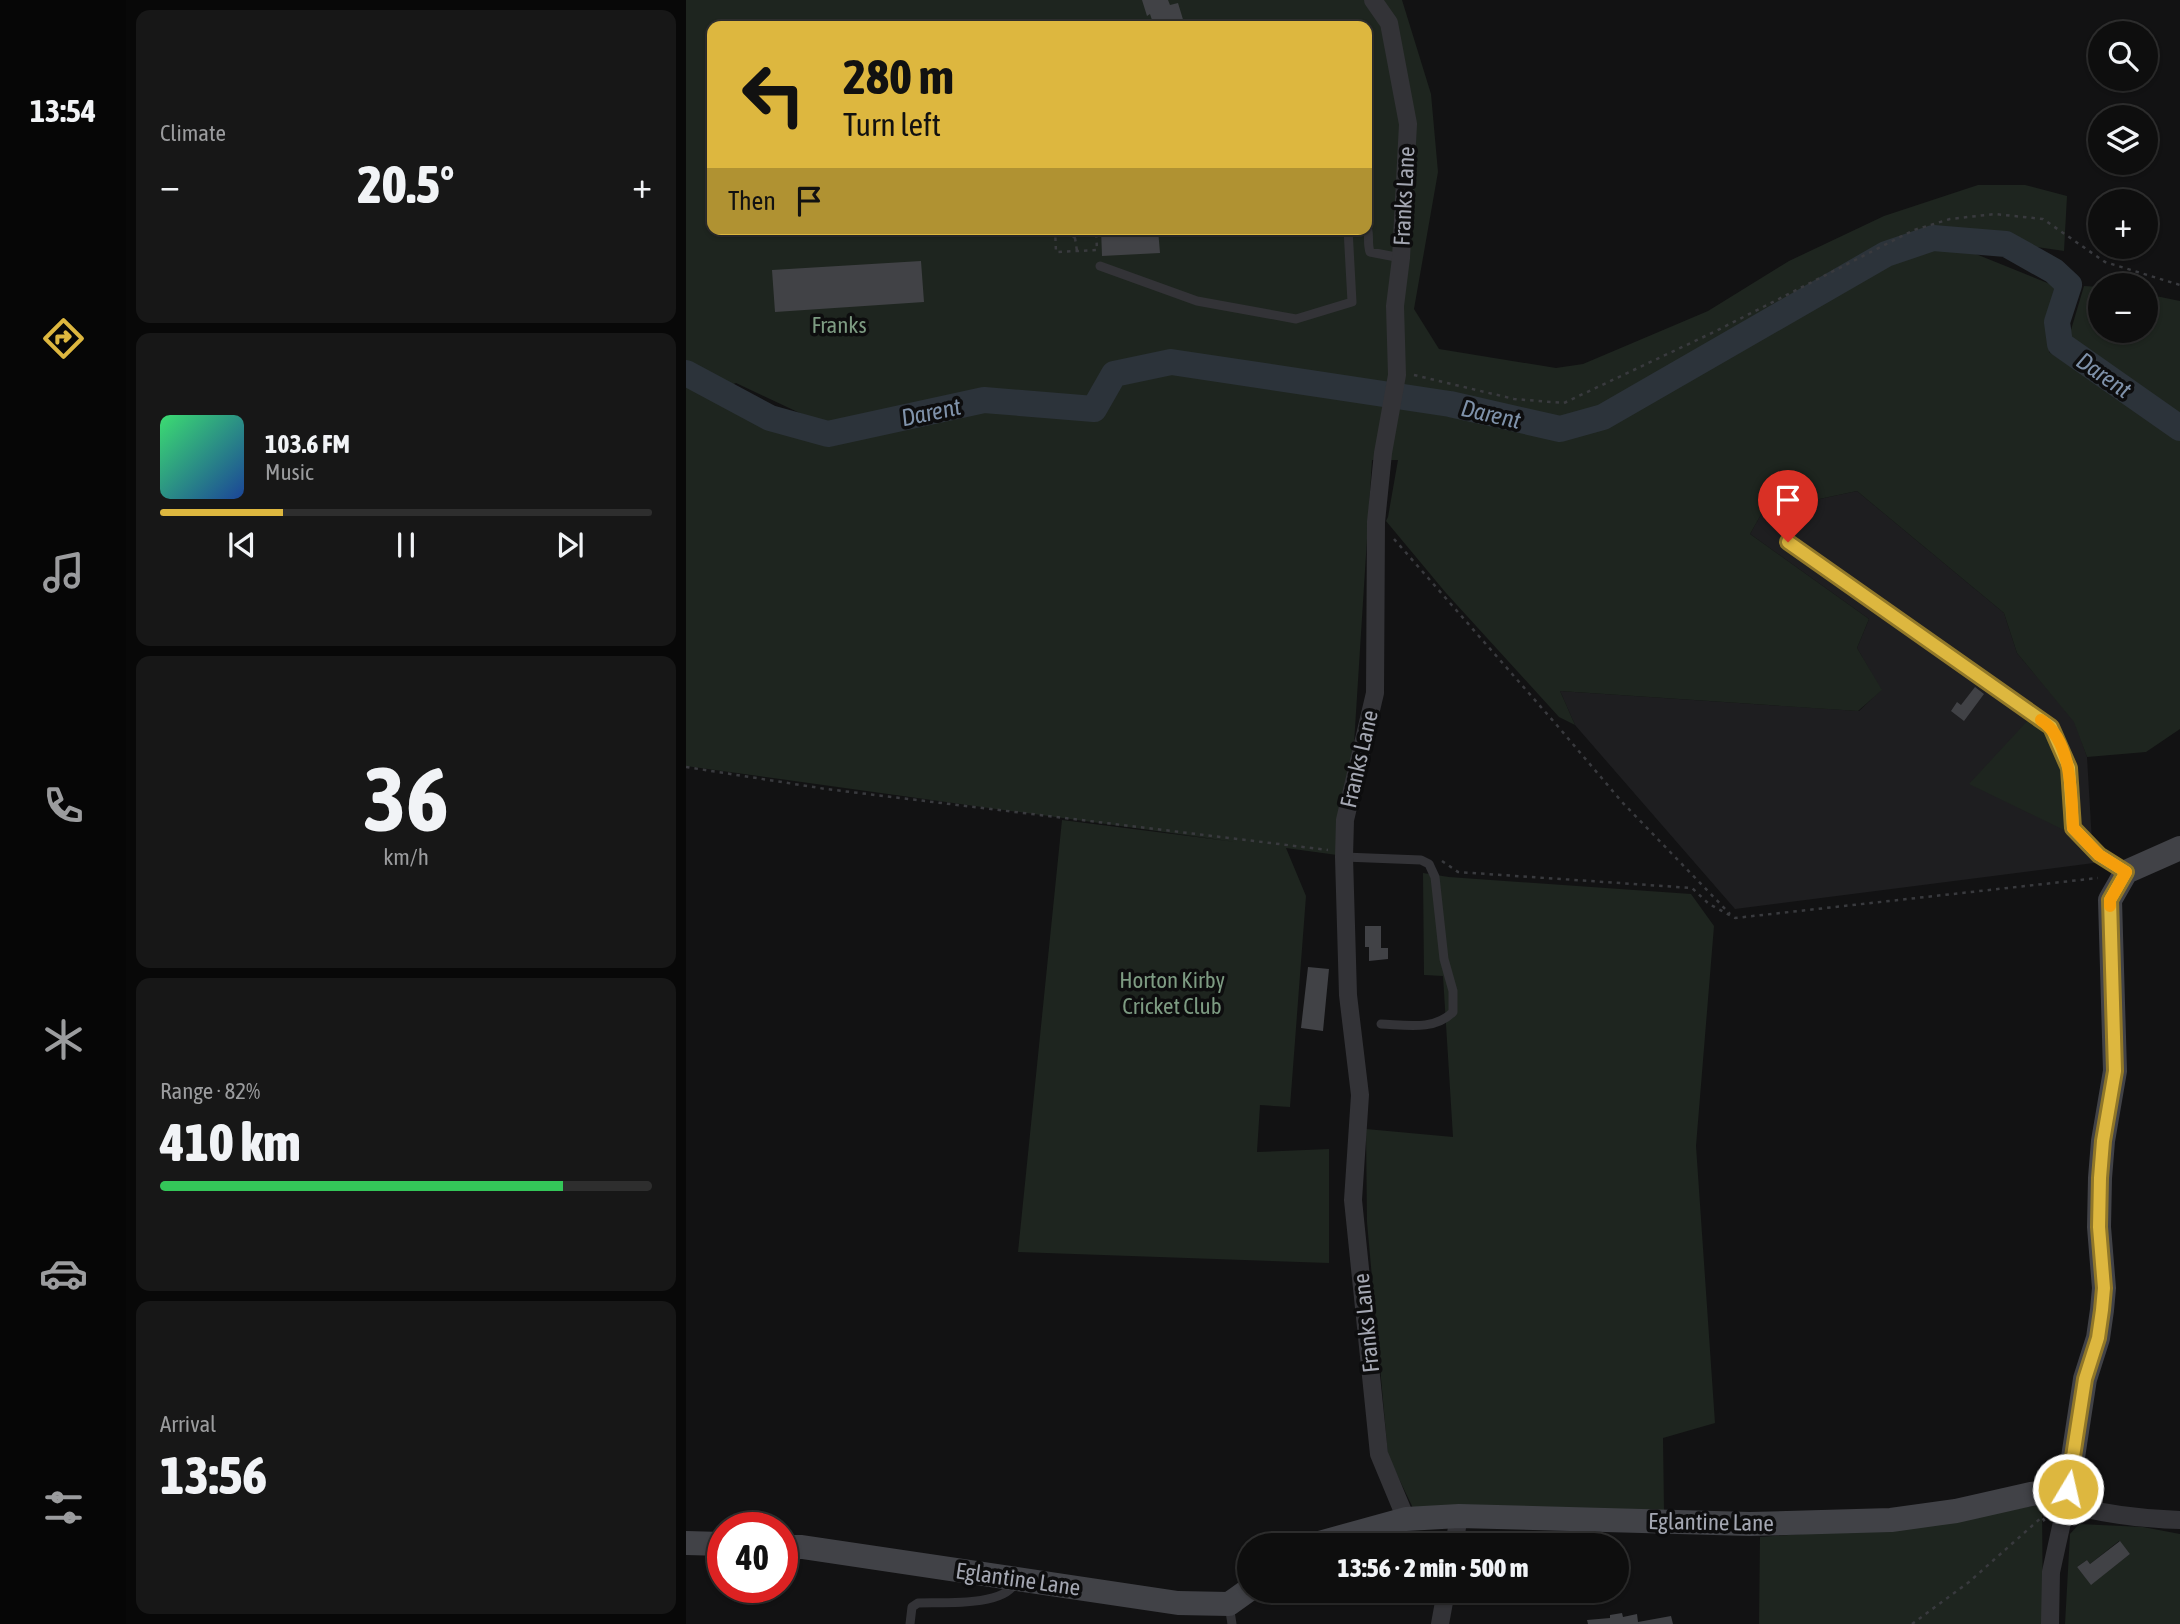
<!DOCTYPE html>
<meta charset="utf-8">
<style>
:root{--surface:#0e0e0e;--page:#171717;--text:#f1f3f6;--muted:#9b9c9e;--line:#2e2e2e;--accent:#ddb73f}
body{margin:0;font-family:"Asap Condensed",sans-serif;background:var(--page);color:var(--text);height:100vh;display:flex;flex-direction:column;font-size:26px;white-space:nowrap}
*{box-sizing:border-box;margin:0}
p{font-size:23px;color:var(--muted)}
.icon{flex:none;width:38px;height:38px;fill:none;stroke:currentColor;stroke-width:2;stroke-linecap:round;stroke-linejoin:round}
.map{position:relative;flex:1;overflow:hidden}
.details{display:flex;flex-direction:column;gap:10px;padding:10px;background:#080808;width:560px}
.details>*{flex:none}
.guide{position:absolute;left:21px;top:21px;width:665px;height:214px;border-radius:14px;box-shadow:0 2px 5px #0004,0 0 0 2px var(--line);background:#ddb73f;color:#111;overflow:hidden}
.tools{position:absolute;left:1402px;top:21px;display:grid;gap:14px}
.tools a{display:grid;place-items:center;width:70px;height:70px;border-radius:50%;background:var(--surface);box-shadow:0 2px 5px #0004,0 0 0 2px var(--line);font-size:35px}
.speed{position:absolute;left:21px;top:1512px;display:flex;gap:14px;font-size:35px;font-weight:700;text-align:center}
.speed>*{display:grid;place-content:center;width:91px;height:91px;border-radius:50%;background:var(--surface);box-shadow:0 2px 5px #0004,0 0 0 2px var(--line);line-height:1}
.speed .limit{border:10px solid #d22;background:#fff;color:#111}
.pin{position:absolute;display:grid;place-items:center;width:60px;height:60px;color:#fff;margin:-72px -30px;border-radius:50% 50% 50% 0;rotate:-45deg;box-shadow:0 0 7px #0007}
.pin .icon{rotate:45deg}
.me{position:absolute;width:77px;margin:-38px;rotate:9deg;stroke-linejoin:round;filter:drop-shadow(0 0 5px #0008)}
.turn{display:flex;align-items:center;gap:24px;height:147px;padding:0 21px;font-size:32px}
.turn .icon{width:91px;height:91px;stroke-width:2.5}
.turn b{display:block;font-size:49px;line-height:60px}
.then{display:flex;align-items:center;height:66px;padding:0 21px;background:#0003;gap:14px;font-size:26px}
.big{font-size:52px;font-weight:800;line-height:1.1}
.details .card{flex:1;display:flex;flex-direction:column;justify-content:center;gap:10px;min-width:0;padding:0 24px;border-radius:14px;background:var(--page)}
.details .dial{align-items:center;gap:0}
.dial b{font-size:91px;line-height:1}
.song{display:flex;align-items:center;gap:21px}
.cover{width:84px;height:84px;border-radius:10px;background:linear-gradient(135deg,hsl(140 70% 55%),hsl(220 70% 35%))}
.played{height:7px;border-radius:4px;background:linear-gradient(90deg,var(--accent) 25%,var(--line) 25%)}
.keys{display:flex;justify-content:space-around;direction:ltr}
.heat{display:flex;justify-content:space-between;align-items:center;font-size:38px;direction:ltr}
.charge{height:10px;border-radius:5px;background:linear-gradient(90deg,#34c759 82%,var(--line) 0)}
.trip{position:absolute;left:551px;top:1533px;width:392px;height:70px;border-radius:35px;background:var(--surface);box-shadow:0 2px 5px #0004,0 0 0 2px var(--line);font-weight:800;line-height:70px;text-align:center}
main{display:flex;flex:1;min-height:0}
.tabs{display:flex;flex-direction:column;width:126px;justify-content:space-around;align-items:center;background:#060606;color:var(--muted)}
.tabs .icon{width:49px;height:49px}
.tabs .selected{color:var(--accent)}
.tabs b{font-size:32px;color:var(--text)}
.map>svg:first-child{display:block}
</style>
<main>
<nav class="tabs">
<b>13:54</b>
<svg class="icon selected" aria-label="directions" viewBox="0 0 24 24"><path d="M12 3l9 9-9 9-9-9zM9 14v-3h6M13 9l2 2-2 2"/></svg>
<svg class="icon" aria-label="music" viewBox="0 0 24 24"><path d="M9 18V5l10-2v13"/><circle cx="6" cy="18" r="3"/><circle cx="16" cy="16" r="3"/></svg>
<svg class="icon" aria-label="phone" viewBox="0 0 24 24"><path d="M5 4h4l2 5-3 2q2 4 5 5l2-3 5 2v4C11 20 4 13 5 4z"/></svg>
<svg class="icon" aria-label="climate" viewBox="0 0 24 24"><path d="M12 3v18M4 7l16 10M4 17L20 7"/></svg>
<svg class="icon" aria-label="car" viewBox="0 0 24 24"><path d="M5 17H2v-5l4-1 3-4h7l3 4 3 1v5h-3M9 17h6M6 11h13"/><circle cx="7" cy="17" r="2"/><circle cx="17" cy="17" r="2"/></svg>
<svg class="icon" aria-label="filters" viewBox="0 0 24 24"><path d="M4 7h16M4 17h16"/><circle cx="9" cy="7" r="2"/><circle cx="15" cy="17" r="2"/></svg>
</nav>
<section class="details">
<div class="card"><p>Climate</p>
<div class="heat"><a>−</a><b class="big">20.5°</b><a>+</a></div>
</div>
<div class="card">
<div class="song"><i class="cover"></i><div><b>103.6 FM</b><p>Music</p></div></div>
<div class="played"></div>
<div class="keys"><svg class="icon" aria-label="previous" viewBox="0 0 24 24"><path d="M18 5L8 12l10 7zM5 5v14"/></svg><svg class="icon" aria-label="pause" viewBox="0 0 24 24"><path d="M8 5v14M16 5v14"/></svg><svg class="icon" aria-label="next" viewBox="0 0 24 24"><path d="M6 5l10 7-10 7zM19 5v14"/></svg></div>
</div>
<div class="card dial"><b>36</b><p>km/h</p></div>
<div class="card"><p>Range · 82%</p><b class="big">410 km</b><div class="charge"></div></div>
<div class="card"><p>Arrival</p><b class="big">13:56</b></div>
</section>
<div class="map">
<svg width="1494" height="1624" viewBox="0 0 1494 1624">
<rect width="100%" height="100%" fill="#121213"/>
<path fill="#1e1e20" d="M1171 491 1318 613 1331 653 1389 722 1401 757 1406 842 1431 860 1049 909 889 725 874 691 1173 711 1195 690 1171 648 1183 619 1064 534 1077 511Z"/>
<path fill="#1e251f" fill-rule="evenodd" d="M0 0H716L745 94 752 172 728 309 753 349 870 368 897 364 1022 311 1103 261 1198 216 1292 185H1339L1381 196 1378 251 1317 242 1275 248 1374 288 1363 352 1494 440V729L1460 752 1401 757 1388 722 1331 653 1318 613 1171 491 1077 511 1064 534 1183 619 1171 648 1196 690 1172 711 874 691 889 725 873 717 760 593 700 521 702 517 712 460H686L668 744 651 855 600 848 620 896 604 1107 574 1105 571 1152 643 1149V1263L332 1252 376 820 550 842 0 766ZM26 26H681V229H26ZM499 358 592 367 662 377 499 359ZM50 383 135 423 276 411 146 441 72 424 23 394Z
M1398 286 1414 287V331H1460V294L1494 301V415L1382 340Z
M1345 717 1376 751 1380 831 1283 784Z
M737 873 763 877 1005 894 1028 926 1010 1146 1029 1423 977 1438 978 1511 727 1508 702 1456 681 1222 680 1129 767 1137 757 976 738 975Z
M1356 1504 1357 1624H1073L1074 1537 1245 1525Z
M1393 1524 1457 1527 1494 1534V1624H1379L1384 1534ZM1433 1541 1444 1554 1405 1584 1391 1567 1401 1560 1404 1564Z"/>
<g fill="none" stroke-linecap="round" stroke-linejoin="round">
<path stroke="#2c333a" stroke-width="26" d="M0 373 84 418 142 434 298 400 408 409 428 374 485 362 764 404 874 429 917 417 1200 254 1247 238 1320 244 1368 271 1383 285 1371 322 1374 344 1494 428"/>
</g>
<path fill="#414246" d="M456 0H482L484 5 492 3 499 26H468L464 14 461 16Z
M415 229H472L474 253 416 256Z
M235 261 238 302 89 312 86 270Z
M1289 687 1298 694 1278 721 1265 711 1271 702 1275 705Z
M679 926H695V948H702V959L683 961V947H679Z
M622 967 643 969 637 1031 615 1028Z
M1434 1541 1444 1554 1405 1585 1391 1567 1401 1560 1404 1564Z
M936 1613 937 1617 951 1614 952 1622 985 1616 987 1624H902L901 1620 924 1618V1615Z"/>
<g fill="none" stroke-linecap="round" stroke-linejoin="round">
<path stroke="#393a3e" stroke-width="2.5" stroke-dasharray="3.5 5" stroke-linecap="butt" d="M369 229 370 252 411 250 410 229
M384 229 385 235 389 238 394 236 395 231 415 230
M369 233 383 232
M389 238 391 251
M728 375 828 399 878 403 1030 331 1228 230 1264 219 1309 214 1357 219 1419 262 1494 285
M708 539 869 723 936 802 1044 914
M0 767 140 789 642 850
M756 861 772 872 1006 888 1023 904 1049 918 1412 878
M1226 1624 1283 1582 1356 1517 1359 1522"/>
<path stroke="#333337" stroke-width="9" d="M681 227C684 236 681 243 684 252L715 258
M414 266 511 301 610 319 666 302 662 229
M1102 542 1365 727 1383 768 1387 828 1413 855 1439 871
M658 857 735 860 743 864 749 877 758 959 767 991V1012C748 1031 720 1025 695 1024
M543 1605 546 1624
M224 1624 226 1607 232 1603C256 1602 317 1607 329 1583"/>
<path stroke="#333337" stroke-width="18" d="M687 0 703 23 722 124 715 258 709 306 711 375 697 453 690 522 689 693 659 820 658 857 662 995 674 1095 667 1200 693 1454 720 1519
M768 1545 773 1516
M754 1624 760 1591
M1364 1624 1365 1572 1380 1504C1418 1514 1455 1519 1494 1520"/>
<path stroke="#414247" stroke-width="24" d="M1380 1503 1399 1379 1412 1338 1416 1310 1418 1288 1413 1227 1414 1178 1417 1141 1429 1071 1424 900 1440 872 1494 848
M0 1543 37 1544
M626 1545 720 1519 773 1516 1064 1524 1205 1520 1270 1511 1345 1494 1382 1489
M96 1547H116L492 1603 543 1604 564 1589"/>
</g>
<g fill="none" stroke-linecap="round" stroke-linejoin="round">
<defs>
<path id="route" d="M1102 542 1365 727 1383 768 1387 828 1413 855 1440 872 1424 900 1429 1071 1417 1141 1414 1178 1413 1227 1418 1288 1416 1310 1412 1338 1399 1379 1382 1489"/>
</defs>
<use href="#route" stroke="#907729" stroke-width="18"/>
<use href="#route" stroke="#ddb73f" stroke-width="12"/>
<path stroke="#f59e0b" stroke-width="12" d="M1355 720C1387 742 1385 794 1387 828L1413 855 1440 872 1424 900V906"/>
</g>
<g text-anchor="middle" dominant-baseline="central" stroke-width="7" stroke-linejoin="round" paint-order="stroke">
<g font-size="23" fill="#a4a7b2" stroke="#0d0d0e">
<text transform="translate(718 196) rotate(-87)">Franks Lane</text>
<text transform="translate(673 759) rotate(-77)">Franks Lane</text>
<text transform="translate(680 1323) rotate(-96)">Franks Lane</text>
<text transform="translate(1025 1522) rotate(1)">Eglantine Lane</text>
<text transform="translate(332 1579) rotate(8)">Eglantine Lane</text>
</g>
<g font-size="23" fill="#7d9b82" stroke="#0d0d0e">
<text x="153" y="325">Franks</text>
<text x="486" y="980">Horton Kirby<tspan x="486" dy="26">Cricket Club</tspan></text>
</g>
<g font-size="24" font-style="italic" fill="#7f92aa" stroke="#0d0d0e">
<text transform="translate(1418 375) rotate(35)">Darent</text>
<text transform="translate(245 412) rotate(-12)">Darent</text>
<text transform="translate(805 414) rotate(13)">Darent</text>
</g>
</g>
</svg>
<div class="tools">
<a><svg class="icon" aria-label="search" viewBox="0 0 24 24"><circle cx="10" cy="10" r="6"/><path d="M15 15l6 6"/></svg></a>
<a><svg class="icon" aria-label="layers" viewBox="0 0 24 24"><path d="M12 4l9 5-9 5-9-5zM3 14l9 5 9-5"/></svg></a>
<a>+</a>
<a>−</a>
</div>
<div class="speed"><div class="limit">40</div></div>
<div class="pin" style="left:1102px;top:542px;background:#d93025"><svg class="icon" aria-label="arrive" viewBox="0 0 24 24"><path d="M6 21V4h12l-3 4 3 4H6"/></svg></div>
<svg class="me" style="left:1382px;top:1489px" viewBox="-20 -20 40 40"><circle r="17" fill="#ddb73f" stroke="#fff" stroke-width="3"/><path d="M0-11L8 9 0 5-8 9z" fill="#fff"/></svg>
<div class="trip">13:56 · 2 min · 500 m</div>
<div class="guide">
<div class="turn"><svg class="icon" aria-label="left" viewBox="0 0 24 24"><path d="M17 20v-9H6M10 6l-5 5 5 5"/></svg><div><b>280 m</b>Turn left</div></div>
<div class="then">Then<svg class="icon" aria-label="arrive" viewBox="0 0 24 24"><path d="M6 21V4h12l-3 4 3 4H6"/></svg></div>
</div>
</div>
</main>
